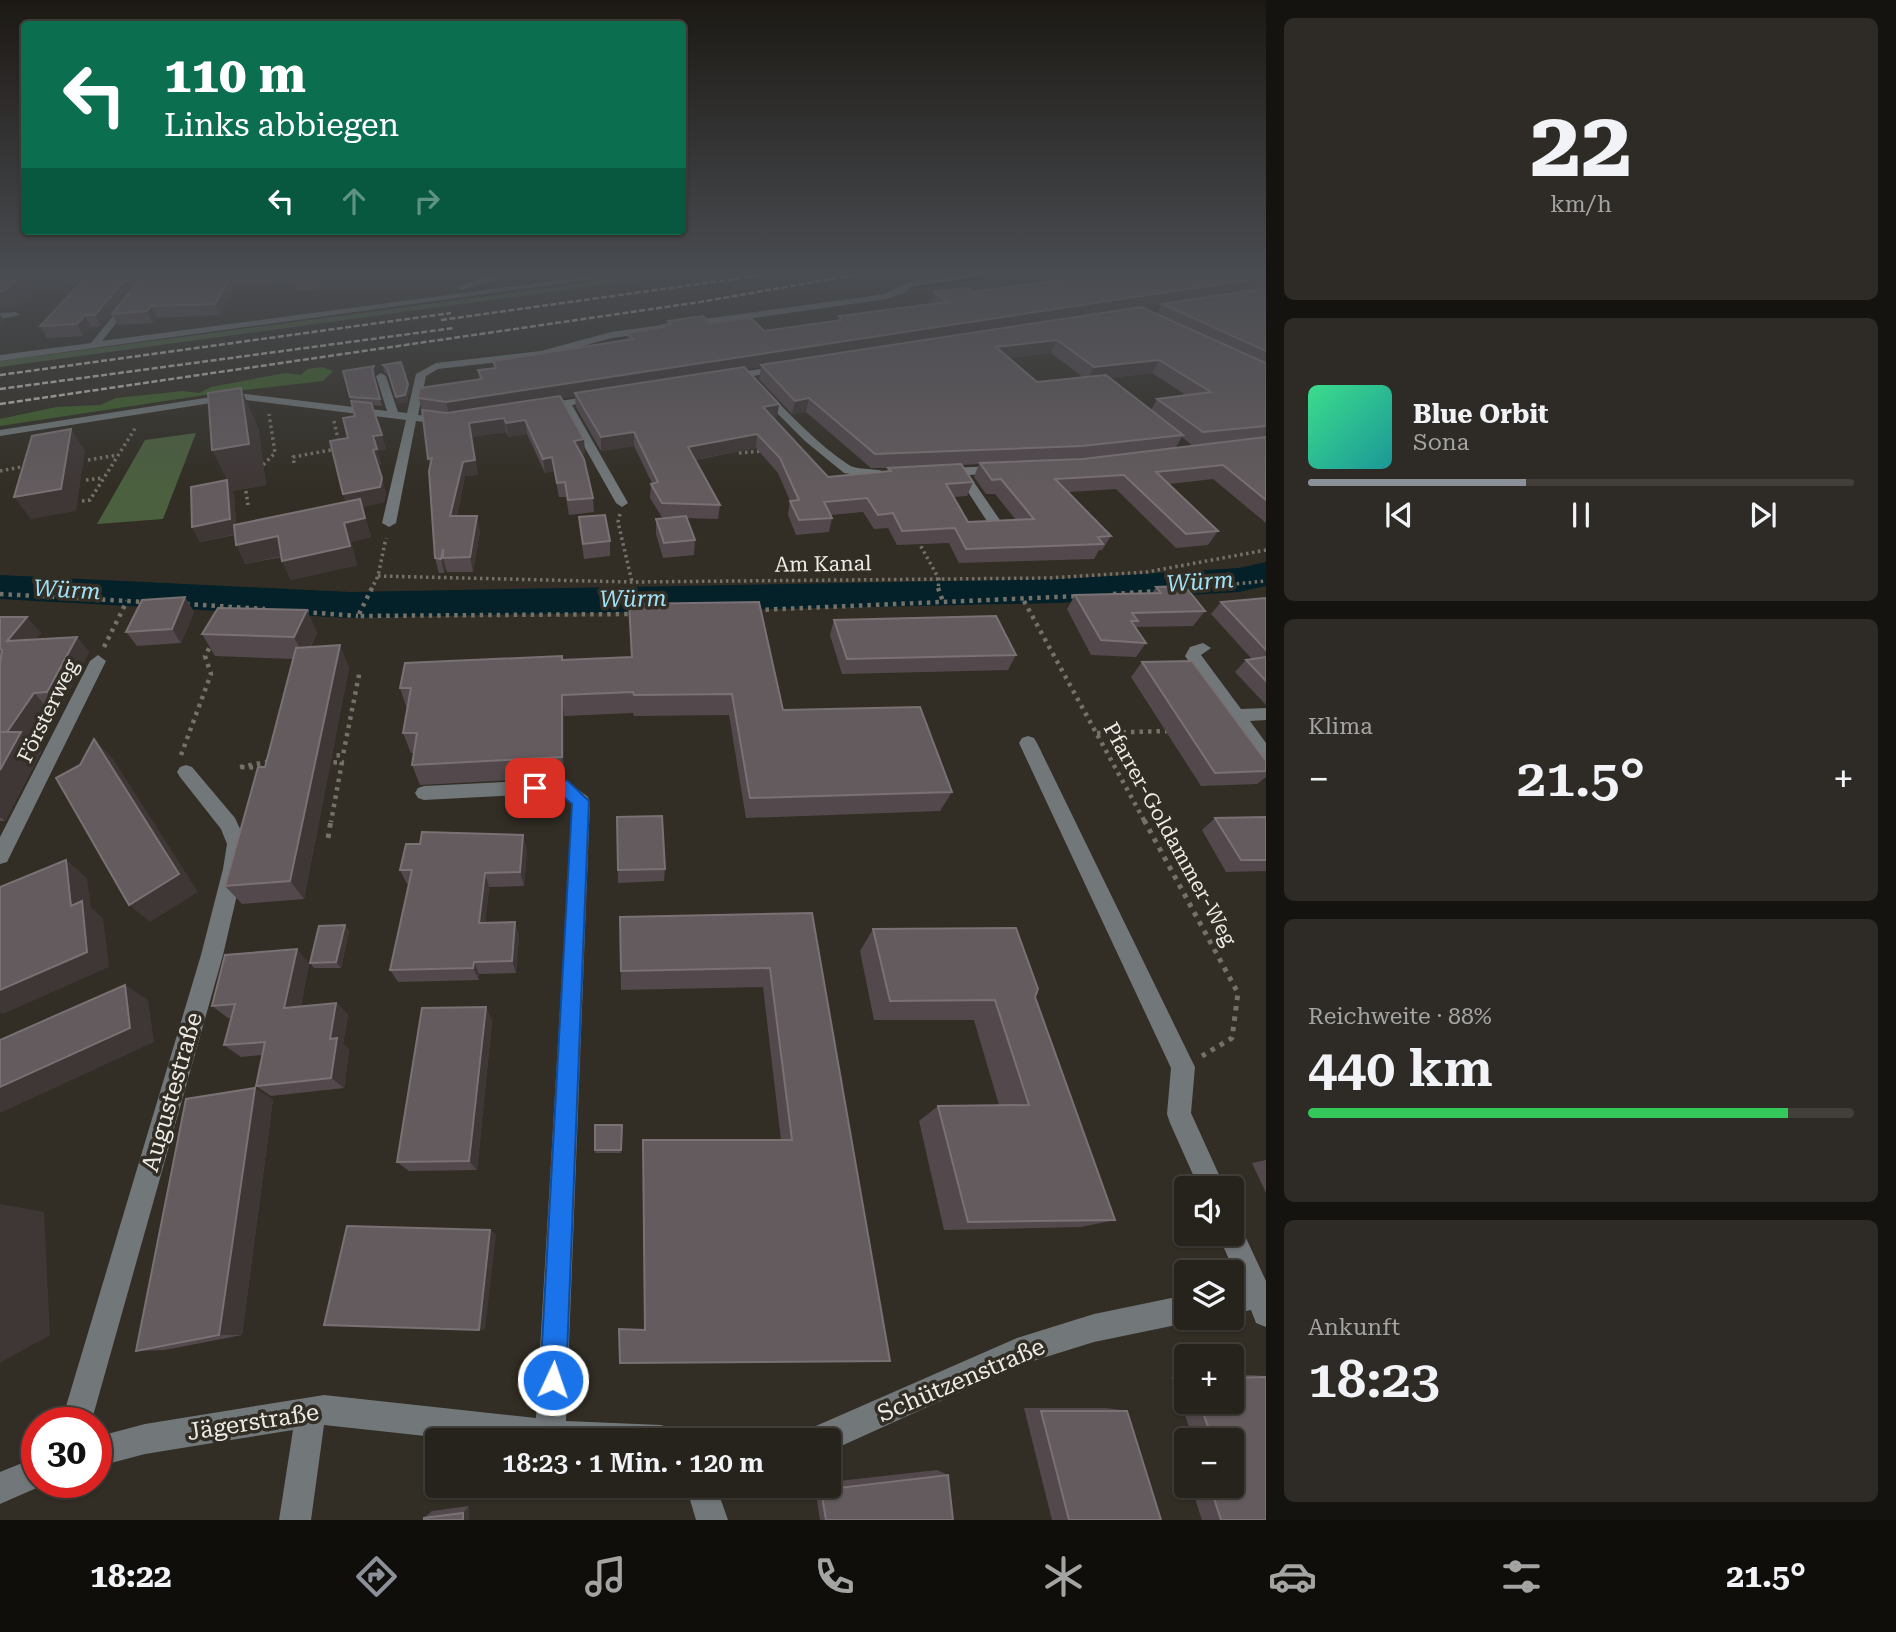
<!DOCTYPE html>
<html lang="de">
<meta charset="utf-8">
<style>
:root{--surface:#26221c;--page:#2e2a25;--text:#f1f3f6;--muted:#a4a4a3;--line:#423f3b;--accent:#8c9099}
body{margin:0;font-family:"Roboto Serif",serif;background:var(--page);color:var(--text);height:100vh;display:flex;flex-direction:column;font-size:26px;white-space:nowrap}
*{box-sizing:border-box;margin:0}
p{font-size:23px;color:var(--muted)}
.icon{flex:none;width:38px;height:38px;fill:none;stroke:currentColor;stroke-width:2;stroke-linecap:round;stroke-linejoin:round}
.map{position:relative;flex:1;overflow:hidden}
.side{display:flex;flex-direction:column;gap:18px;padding:18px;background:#15130f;width:630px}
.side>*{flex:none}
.guide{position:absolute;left:21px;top:21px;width:665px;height:214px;border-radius:7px;box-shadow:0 2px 5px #0004,0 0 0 2px var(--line);background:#0b6e4f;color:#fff;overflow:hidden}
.tools{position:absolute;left:1174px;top:1176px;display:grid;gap:14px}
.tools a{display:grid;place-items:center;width:70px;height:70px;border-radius:7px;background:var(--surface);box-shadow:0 2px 5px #0004,0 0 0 2px var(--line);font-size:35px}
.speed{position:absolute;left:21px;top:1407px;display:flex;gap:14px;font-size:35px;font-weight:700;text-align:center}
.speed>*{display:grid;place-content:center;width:91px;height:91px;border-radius:50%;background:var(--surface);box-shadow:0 2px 5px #0004,0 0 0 2px var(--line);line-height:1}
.speed .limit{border:10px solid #d22;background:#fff;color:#111}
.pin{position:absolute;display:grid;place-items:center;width:60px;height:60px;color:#fff;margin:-30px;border-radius:14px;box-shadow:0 4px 10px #0006}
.me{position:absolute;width:77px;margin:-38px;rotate:3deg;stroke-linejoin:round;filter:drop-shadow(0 0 5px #0008)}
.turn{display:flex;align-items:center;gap:24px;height:147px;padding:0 28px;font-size:32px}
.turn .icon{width:91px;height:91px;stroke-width:2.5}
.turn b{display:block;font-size:49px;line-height:60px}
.lanes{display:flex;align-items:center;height:66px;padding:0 28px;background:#0003;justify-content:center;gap:35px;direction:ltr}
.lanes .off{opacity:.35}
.big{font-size:52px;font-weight:600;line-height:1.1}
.side .widget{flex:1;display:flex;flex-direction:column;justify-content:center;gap:10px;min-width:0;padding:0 24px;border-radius:10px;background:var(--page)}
.side .dial{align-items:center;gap:0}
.dial b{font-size:91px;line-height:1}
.song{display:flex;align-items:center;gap:21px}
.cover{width:84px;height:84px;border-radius:10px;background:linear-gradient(135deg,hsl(150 70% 55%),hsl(180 70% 35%))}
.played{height:7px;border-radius:4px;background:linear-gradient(90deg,var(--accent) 40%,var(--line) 40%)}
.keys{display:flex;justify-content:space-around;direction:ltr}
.heat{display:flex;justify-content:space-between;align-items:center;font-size:38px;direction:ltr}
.charge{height:10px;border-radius:5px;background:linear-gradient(90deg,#34c759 88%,var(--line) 0)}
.trip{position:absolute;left:425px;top:1428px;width:416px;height:70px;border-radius:7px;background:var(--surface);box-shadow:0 2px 5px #0004,0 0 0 2px var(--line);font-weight:600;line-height:70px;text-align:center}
.tabs{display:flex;height:112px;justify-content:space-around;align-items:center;background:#0f0e0b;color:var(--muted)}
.tabs .icon{width:49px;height:49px}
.tabs .current{color:var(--accent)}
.tabs b{font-size:32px;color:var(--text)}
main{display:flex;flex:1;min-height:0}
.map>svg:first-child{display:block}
</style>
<main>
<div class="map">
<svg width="1266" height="1520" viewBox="0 0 1266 1520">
<rect width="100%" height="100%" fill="#322e25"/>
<path fill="#4b603f" d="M646 275H675L0 367V361Z
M196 433 163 519 97 524 145 440Z"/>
<path fill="#3f622a" d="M322 367 333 371 323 381 211 394 0 426V419L56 407 100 405 116 398 183 391 199 393 211 387 285 373 301 375 307 369Z"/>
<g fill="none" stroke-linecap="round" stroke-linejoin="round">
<path stroke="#042028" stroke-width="4.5" d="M915 286 998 275"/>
<path fill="#042028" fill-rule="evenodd" d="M1266 562V586L1239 592 1059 603 350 618 0 599V575L350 592 1059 579 1239 568Z"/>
<path stroke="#747169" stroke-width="3.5" stroke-dasharray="2.5 3.5" stroke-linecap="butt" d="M334 421 339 444
M739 453 763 451
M88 460 117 455
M294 463 293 457 336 449
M259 469 275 453 269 414
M0 471 26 466
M86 480 103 478
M245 485 248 505
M82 501 90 500 136 427
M620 514 618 522 632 582
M918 541 939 579 938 590
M378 576 632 582 1048 578 1147 572 1266 550
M1183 589 1266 581
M371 590 378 576 386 538"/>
<path stroke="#747169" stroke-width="4.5" stroke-dasharray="3.5 5" stroke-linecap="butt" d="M372 588 358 616 633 614
M938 588 944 604
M1183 589 1192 588
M0 594 146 602
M1113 594 1157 591
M1024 601 1145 822
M186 604 265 609
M757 610 1080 596
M305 612 358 616
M104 647 127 601
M1097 733 1170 731
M181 755 211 674 205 656 212 643
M328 756 343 755 360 670
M325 763 342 762 331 822
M240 767 271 761
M241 767 264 768"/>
<path stroke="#747169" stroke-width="5" stroke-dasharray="4.5 6" stroke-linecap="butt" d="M1144 820 1238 993 1232 1038 1202 1056
M328 838 331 820"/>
<path fill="#72787a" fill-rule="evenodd" d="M146 275H154L102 341 598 275H622L0 361V355L91 343Z
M515 275 461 290 457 287 489 275Z
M962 275H986L911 287 904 293 887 299 612 338 542 357 438 369 426 376 418 415 444 418 450 421 444 424 416 421 396 523 389 527 382 523 406 420 237 399 0 436V430L237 393 387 411 376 376 381 373 386 376 398 412 407 413 416 374 436 363 541 351 611 332 885 294 908 282Z
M0 313 15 312 20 315 0 319Z
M782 366 786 367V371L727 380 722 377 727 374Z
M758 390H766C792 416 818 445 849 465 861 472 880 466 891 475L885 479 844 473 805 441 758 394Z
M599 395 603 396V400L572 405 628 503 622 507 616 503 562 407 540 410 535 407 540 404Z
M1000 466 1006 470 1004 473 969 475 1004 526 997 530 992 529 957 475 944 476 938 472 944 468Z
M1203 643 1211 648 1201 655 1241 709 1266 708V720L1250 721 1266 743V763L1260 761 1185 656 1190 647Z
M98 655 106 661 7 862 0 864V837L90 661Z
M1028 736 1034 738 1037 743 1191 1059 1195 1067 1191 1113 1225 1188H1199L1170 1123 1167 1114 1171 1068 1019 743 1022 738Z
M186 765 192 767 235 818 247 844 243 869 223 955 91 1423H61L201 955 223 869 227 844 221 829 180 777 177 772 180 767Z
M563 779 587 796 590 801 566 1421 661 1425 672 1429 676 1440H462L324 1425 311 1520H279L293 1430 145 1454 96 1467V1437L145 1424 324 1395 536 1418 572 804 559 793 424 800 418 798 415 793 418 788 424 786Z
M1232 1221 1240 1225 1266 1281V1327L1256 1323 1251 1310 1232 1314V1286L1240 1285 1218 1234H1232Z
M1186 1295V1318H1196L1186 1323 1094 1342 1020 1365 830 1451V1440H805L809 1429 1017 1338 1094 1314Z
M37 1457V1482L48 1483 0 1504V1472Z
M686 1486H716L728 1520H696Z"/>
<path stroke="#c7c5be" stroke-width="2.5" stroke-dasharray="6 2.5" stroke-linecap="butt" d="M441 320 763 275
M0 375 451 313
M0 389 454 328
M0 404 700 302 854 275"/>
</g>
<path fill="#53494d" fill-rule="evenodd" d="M66 275H327L322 290 297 291 295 283 236 286 220 315 157 318 153 323 118 325 112 314 133 288 101 326 91 327 83 336 47 338 40 326 81 283H70Z
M1266 275V523L1213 479 1169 484 1218 531 1208 545 1176 548 1116 489 1068 492 1111 536 1102 550H1099L1094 559 959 563 949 543 897 545 888 528 874 529 863 512 831 515 832 518 829 532 796 535 788 515 790 501 778 473 756 448 695 460 720 505 718 519 687 518 695 540 694 555 663 558 656 534V519L668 518 662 517 650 498 651 484 652 483 634 446 601 451 576 407 575 396 561 398 585 453 581 454 593 498 594 512 569 515 566 497H559L554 471 545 473 527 434 508 437 506 432 471 437 478 475 465 476 457 516 480 531 473 572H447L446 568 444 573H439L435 558 430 467 422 410 418 396 479 379 478 370 494 368 493 361 627 340V333L662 328V325H668V321L710 323 764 331 838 321 839 316 930 304 934 292H972ZM1161 305 1156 314 1142 308ZM1051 353 1084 378 1037 382 1008 358ZM761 367 759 379 792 414 806 412 871 468H892H888L887 471 828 477 773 418 777 417 779 404 745 369ZM1152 373 1186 395 1157 399 1151 410 1110 378ZM1182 437 1193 446 1175 448ZM979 464 974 477 986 494H995L1016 520 968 522 953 497 967 496 973 482 962 465Z
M383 365 409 391 407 402 398 404 388 375 384 372Z
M374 366 375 373 374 377 382 406 372 405 386 449 377 451 381 464 378 465 386 493 384 502 362 507 371 537 351 542 357 565 291 580 282 561V557L245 564 235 535 200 542 192 527 227 480 258 427 266 485 232 491 234 495 236 524 346 502 343 494 348 438 355 416 343 371Z
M579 517 610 541V556L584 559 580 532Z
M1156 587 1205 611 1193 626 1136 627 1146 643 1136 657 1091 655 1067 609 1075 595 1152 593Z
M185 597 194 612 181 643 137 646 126 632Z
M1266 598V705L1235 672 1246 660 1252 659 1211 614 1221 602Z
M629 604 783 710 952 792 940 811 746 818 729 715 634 716 633 713 564 716V777L420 785 412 765 414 753H411L403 733 407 709 400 688 563 660 631 657Z
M0 617 41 633 35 639 77 637 89 652 61 707 48 708 28 739 41 752 5 821H0Z
M834 620 1016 655 1008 670 842 674 830 635Z
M317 632 311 647 349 667 304 899 242 904 225 886 265 767 293 659 215 656 202 634Z
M1142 662 1266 761V777L1257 784 1201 786 1131 677Z
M617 817 665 869 664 881 618 883Z
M1266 817V871L1226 872 1202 830 1215 818Z
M527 850 524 886 489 887 485 923 519 935 516 973 479 974V980L398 982 390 970 409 884H407L400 870Z
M812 913 890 1361 644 1329 643 1140H781L763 987 621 990 620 917Z
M873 929 1035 997 1115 1220 1081 1227 944 1230 919 1121 938 1106 999 1105 974 1020H874L860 951Z
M349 931 341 968H314L310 963Z
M309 963 301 1006 336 1003 348 1015 343 1044 349 1050 344 1088 271 1096 256 1086 262 1055 241 1057 224 1045 231 1018H228L212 1006Z
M486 1007 492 1021 477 1170 409 1171 397 1162Z
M273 1099 242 1335 165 1350 136 1351Z
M622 1125 621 1153H595V1150Z
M1266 1160V1193L1252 1163Z
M1232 1375H1251L1266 1376V1520H1202L1191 1486H1232V1440H1194L1171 1377H1186V1402H1232Z
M1024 1408H1107L1127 1411 1161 1520H1052Z
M937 1470 948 1475 953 1520H820L815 1486H830V1482Z
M469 1506V1520L424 1518 432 1511Z"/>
<path fill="#3f3736" d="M21 275H24L34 292 16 310 0 311V291Z
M129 275H144L101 326 95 315Z
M232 275 236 286 220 315 215 304Z
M320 275H327L322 290 318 279Z
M1266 277V288L577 396 575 393V396L449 415 446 402Z
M151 306 157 318 153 323 147 311Z
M0 314 4 321 0 325Z
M85 315 91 327 83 336 77 324Z
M1057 340 1051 353 991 360 996 347Z
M1159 360 1152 373 1087 380 1094 367Z
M408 384 409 391 407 402 398 404 396 397Z
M241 388 258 427 266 485 232 491 234 495 237 534 200 542 192 527 227 480 212 450Z
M809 398 806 412 792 414 795 401Z
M779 404 777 417 761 420 763 407Z
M504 418 506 432 471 437 469 423Z
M525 420 527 434 508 437 506 423Z
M71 429 85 451 76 511 31 519 14 497Z
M634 432V446L601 451V437Z
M757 434 756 448 687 461 688 447Z
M382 435 386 449 377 451 381 464 378 465 373 450V436Z
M584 439 585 453 575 455 574 441Z
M552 457 554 471 545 473 543 459Z
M475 460 478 475 465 476 454 530 450 516 463 462Z
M382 478 386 493 384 502 362 507 371 537 351 542 357 565 291 580 282 561 344 523 348 509 343 494Z
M477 516 480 531 473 572 470 557Z
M278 536 287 555 245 564 236 545Z
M443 549V558L446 568 444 573 441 559Z
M185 597 194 612 181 643 172 629Z
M307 610 317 632 305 659 294 637Z
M27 617 41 633 21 657 7 641Z
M77 637 89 652 61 707 47 692Z
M340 645 349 667 304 899 290 881Z
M34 693 48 708 28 739 41 752 5 821 0 817V770L6 734Z
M562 695 564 716V777L562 757Z
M94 739 113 759 198 892 150 922 129 905Z
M523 835 527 850 524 886 520 872Z
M66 860 87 878 91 908 103 918 109 967 3 1014 0 1013V990L71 906Z
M485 873 489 887 484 936 479 923Z
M515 922 519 935 516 973 512 961Z
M345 925 349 931 341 968 336 962Z
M297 949 309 963 298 1020 284 1008Z
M474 962 479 974V980L473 968Z
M125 985 148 1000 154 1042 0 1113V1087Z
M336 1003 348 1015 343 1044 349 1050 344 1088 331 1078 330 1039Z
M486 1007 492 1021 477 1170 469 1161Z
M255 1088 273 1099 242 1335H219Z
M0 1204 44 1212 50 1335 0 1363Z
M490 1230 496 1234 485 1330H479Z
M469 1506V1520H463V1513Z"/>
<path fill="#635b5e" stroke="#797173" stroke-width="2" d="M0 275H21L4 291H0Z
M88 275H129L95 315H85L77 324 40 326Z
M144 275H235H232L215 304 151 306 147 311 112 314Z
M295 275H320L318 279 294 280Z
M1098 275H1266V277L446 402 419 398 418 396 420 388 482 379 478 370 496 368 493 361 633 339 627 333 664 327 662 325 671 324 668 321 703 316 710 323 751 318 764 331 842 320 839 316 948 302 934 292 968 288 972 292Z
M1266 288V351L1162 304Z
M1141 307 1266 363V426L1203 432 1157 399 1211 392 1159 360 1094 367 1057 340 996 347 1037 382 1106 375 1183 435 1082 446 875 454 809 398 795 401 761 365Z
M401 362 408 384 405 395 396 397 387 368 383 365Z
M374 366 372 370 380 399 350 397 343 371Z
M744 367 779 404 763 407 828 477 891 471 888 468 961 464 973 482 946 484 968 522 1034 519 1001 479 992 480 980 463 1083 459 1266 437V500L1223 465 1156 472 1218 531 1186 534 1124 475 1055 479 1111 536 1098 537 1103 544 966 549 955 528 902 531 893 513 878 515 867 498 824 502 832 518 799 520 790 501 799 500 780 458 757 434 688 447 720 505 662 503 651 484 658 482 634 432 601 437 575 393Z
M241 388 249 444 212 450 208 393Z
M560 396 584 439 574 441 584 459 593 498 568 500 565 482 557 483 552 457 543 459 525 420 506 423 504 418 469 423 475 460 463 462 450 516H477L470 557 443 558V549L441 559 435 558 429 471 432 458 428 459 422 410 447 413Z
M351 401 371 403 382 435 373 436 377 449 373 450 382 478 380 487 343 494 330 441 348 438 343 418 355 416Z
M71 429 61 489 14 497 32 436Z
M227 480 230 519 192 527 191 487Z
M360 499 365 518 344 523 350 546 282 561 278 536 236 545 234 525Z
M605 515 610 541 583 544 579 517Z
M686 516 695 540 664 543 656 519Z
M1185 586 1205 611 1132 613 1138 621H1131L1146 643 1101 640 1075 595 1161 593 1156 587Z
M185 597 172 629 126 632 142 600Z
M1266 598V650L1221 602Z
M759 602 783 710 920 707 952 792 750 798 732 694 634 695 633 692 562 695V757L412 765 417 733H403L411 688H400L405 663 562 656V660L632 657 629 604Z
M218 608 307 610 294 637 202 634Z
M996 616 1016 655 847 659 834 620Z
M0 617H27L7 641 77 637 47 692 34 693 7 732H0V664L2 650 0 649Z
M340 645 290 881 225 886 258 767H265L296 648Z
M1266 657V681L1246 660Z
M1192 661 1266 761V771L1215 773 1142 662Z
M0 732H21L0 770Z
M94 739 179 874 129 905 56 778 80 765Z
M662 816 665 869 618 870 617 817Z
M1266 817V860H1241L1215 818Z
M422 832 523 835 520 872 485 873 479 923 515 922 512 961 474 962 473 968 390 970 412 870H400L406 844H420Z
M66 860 71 906 82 901 87 952 0 990V887Z
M812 913 890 1361 620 1363 619 1329 645 1330 643 1140H792L770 968 621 971 620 917Z
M345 925 336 962 310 963 319 926Z
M1016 928 1038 989 1035 997 1115 1220 968 1222 938 1106 1029 1105 995 1000 890 1001 873 929Z
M297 949 284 1008 336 1003 330 1039 337 1038 331 1078 256 1086 265 1042 224 1045 235 1004 212 1006 225 955Z
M125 985 130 1028 0 1087V1040Z
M486 1007 469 1161 397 1162 422 1008Z
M255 1088 219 1335 136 1351 186 1099Z
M595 1125H622L621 1150H595Z
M347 1226 490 1230 479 1330 324 1325Z
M1266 1377V1520H1221L1210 1486H1232V1440H1213L1199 1402H1232V1378Z
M1041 1411H1127L1161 1520H1069Z
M948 1475 953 1520H826L821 1490Z
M463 1513V1520H424V1518Z"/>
<linearGradient id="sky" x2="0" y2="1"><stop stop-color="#1c1914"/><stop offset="0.56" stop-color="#494c51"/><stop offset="1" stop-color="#494c51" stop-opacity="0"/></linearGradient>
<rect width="1266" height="488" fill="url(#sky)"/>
<path fill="#1a73e8" stroke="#114b97" stroke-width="2" d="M563 779 568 781 589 801 566 1380 562 1389 553 1393 544 1389 540 1380 572 804 559 793 529 792 527 788 529 783Z"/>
<g text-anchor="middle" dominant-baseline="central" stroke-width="7" stroke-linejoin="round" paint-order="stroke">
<g font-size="21" fill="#edebe5" stroke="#322e25">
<text transform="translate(823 564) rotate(-1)">Am Kanal</text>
<text transform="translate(48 711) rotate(-64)">Försterweg</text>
<text transform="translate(1170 834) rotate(61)">Pfarrer-Goldammer-Weg</text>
</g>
<g font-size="23" font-style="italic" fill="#9fe2f7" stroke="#322e25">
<text transform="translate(1200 582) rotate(-4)">Würm</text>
<text transform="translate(67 590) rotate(3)">Würm</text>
<text transform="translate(633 599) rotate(-1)">Würm</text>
</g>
<g font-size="24" fill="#edebe5" stroke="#322e25">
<text transform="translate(172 1092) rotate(-74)">Augustestraße</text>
<text transform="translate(961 1380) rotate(-23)">Schützenstraße</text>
<text transform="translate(253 1422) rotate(-9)">Jägerstraße</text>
</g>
</g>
</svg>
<div class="tools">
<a><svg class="icon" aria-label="sound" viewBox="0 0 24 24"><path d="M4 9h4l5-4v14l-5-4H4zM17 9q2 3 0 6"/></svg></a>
<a><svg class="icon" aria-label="layers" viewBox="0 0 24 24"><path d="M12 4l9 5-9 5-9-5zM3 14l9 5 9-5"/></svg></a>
<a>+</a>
<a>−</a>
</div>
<div class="speed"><div class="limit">30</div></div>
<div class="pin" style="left:535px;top:788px;background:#d93025"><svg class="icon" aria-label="arrive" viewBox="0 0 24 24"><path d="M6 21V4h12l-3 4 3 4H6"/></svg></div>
<svg class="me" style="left:553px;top:1380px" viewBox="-20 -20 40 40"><circle r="17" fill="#1a73e8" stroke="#fff" stroke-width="3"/><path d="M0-11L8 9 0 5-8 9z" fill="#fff"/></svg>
<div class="trip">18:23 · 1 Min. · 120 m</div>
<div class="guide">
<div class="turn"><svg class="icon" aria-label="left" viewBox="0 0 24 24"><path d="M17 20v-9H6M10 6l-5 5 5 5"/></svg><div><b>110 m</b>Links abbiegen</div></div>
<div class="lanes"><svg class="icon" aria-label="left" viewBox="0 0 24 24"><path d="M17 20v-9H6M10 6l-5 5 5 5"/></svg><svg class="icon off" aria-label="ahead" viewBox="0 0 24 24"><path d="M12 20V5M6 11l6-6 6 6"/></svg><svg class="icon off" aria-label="right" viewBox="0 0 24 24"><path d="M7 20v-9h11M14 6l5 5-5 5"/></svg></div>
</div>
</div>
<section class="side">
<div class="widget dial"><b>22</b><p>km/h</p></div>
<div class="widget">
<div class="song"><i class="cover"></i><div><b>Blue Orbit</b><p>Sona</p></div></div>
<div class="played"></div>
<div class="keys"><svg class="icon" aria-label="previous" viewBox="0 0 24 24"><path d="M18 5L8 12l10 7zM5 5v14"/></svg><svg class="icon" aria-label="pause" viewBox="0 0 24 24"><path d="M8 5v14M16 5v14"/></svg><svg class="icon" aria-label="next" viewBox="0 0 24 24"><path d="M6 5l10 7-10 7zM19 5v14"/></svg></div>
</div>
<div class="widget"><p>Klima</p>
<div class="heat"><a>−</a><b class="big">21.5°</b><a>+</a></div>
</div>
<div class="widget"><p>Reichweite · 88%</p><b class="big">440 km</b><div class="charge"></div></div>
<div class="widget"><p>Ankunft</p><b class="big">18:23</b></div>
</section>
</main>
<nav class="tabs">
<b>18:22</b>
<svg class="icon current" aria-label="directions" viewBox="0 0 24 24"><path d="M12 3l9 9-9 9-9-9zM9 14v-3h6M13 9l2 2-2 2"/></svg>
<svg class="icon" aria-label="music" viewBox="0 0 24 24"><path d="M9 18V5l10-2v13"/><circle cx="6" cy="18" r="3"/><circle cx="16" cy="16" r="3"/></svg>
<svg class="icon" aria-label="phone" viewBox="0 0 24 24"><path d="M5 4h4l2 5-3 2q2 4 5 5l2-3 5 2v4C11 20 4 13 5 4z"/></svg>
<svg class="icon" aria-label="climate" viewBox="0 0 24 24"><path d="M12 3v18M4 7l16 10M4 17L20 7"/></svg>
<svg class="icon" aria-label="car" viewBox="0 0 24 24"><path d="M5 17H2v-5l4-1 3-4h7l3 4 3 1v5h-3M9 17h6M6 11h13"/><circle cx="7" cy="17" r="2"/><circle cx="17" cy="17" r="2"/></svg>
<svg class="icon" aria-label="filters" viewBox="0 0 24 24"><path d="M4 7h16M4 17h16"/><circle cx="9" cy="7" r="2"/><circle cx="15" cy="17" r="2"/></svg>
<b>21.5°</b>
</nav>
